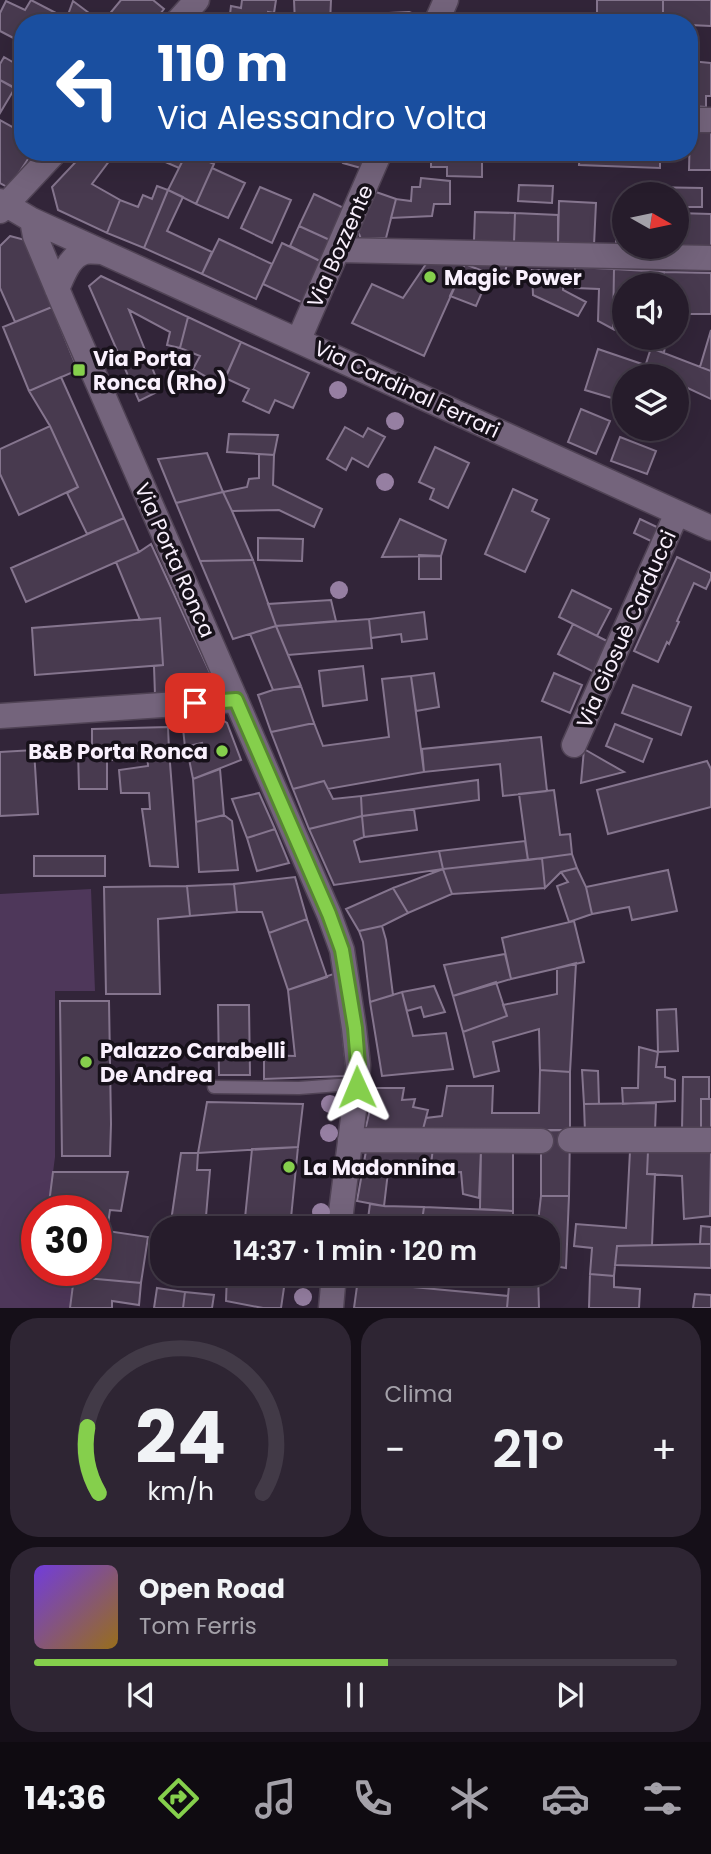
<!DOCTYPE html>
<html lang="it">
<meta charset="utf-8">
<style>
:root{--surface:#261c2b;--page:#2e2533;--text:#f1f3f6;--muted:#a4a1a9;--line:#423a47;--accent:#85cf4c}
body{margin:0;font-family:Poppins,sans-serif;background:var(--page);color:var(--text);height:100vh;display:flex;flex-direction:column;font-size:26px;white-space:nowrap}
*{box-sizing:border-box;margin:0}
p{font-size:23px;color:var(--muted)}
.icon{flex:none;width:38px;height:38px;fill:none;stroke:currentColor;stroke-width:2;stroke-linecap:round;stroke-linejoin:round}
.map{position:relative;height:1308px;overflow:hidden}
.drawer{display:flex;flex-direction:column;gap:10px;padding:10px;background:#150f18;flex:1}
.drawer>*{flex:none}
.banner{position:absolute;left:14px;top:14px;width:684px;height:147px;border-radius:28px;box-shadow:0 7px 28px #0002,0 0 0 2px var(--line);background:#1a4fa0;color:#fff;overflow:hidden}
.needle{width:46px;rotate:99deg}
.buttons{position:absolute;left:612px;top:182px;display:grid;gap:14px}
.buttons a{display:grid;place-items:center;width:77px;height:77px;border-radius:50%;background:var(--surface);box-shadow:0 7px 28px #0002,0 0 0 2px var(--line);font-size:35px}
.speed{position:absolute;left:21px;top:1195px;display:flex;gap:14px;font-size:35px;font-weight:700;text-align:center}
.speed>*{display:grid;place-content:center;width:91px;height:91px;border-radius:50%;background:var(--surface);box-shadow:0 7px 28px #0002,0 0 0 2px var(--line);line-height:1}
.speed .limit{border:10px solid #d22;background:#fff;color:#111}
.pin{position:absolute;display:grid;place-items:center;width:60px;height:60px;color:#fff;margin:-30px;border-radius:14px;box-shadow:0 4px 10px #0006}
.me{position:absolute;width:77px;margin:-38px;rotate:359deg;stroke-linejoin:round;filter:drop-shadow(0 0 5px #0008)}
.turn{display:flex;align-items:center;gap:24px;height:147px;padding:0 28px;font-size:32px}
.turn .icon{width:91px;height:91px;stroke-width:2.5}
.turn b{display:block;font-size:49px;line-height:60px}
.big{font-size:52px;font-weight:600;line-height:1.1}
.drawer .card{flex:1;display:flex;flex-direction:column;justify-content:center;gap:10px;min-width:0;padding:0 24px;border-radius:28px;background:var(--page)}
.drawer .dial{align-items:center;gap:0}
.dial svg{height:182px;overflow:visible;fill:none;stroke:var(--line);stroke-width:7;stroke-linecap:round;text-anchor:middle}
.dial text{fill:var(--text);stroke:none}
.song{display:flex;align-items:center;gap:21px}
.cover{width:84px;height:84px;border-radius:10px;background:linear-gradient(135deg,hsl(260 70% 55%),hsl(40 70% 35%))}
.played{height:7px;border-radius:4px;background:linear-gradient(90deg,var(--accent) 55%,var(--line) 55%)}
.keys{display:flex;justify-content:space-around;direction:ltr}
.heat{display:flex;justify-content:space-between;align-items:center;font-size:38px;direction:ltr}
.drawer .tiles{flex:1;display:grid;gap:10px;grid-template-columns:1fr 1fr}
.card:last-child{grid-column:span 2}
.trip{position:absolute;left:150px;top:1216px;width:410px;height:70px;border-radius:28px;background:var(--surface);box-shadow:0 7px 28px #0002,0 0 0 2px var(--line);font-weight:600;line-height:70px;text-align:center}
.tabs{display:flex;height:112px;justify-content:space-around;align-items:center;background:#0f0b11;color:var(--muted)}
.tabs .icon{width:49px;height:49px}
.tabs .selected{color:var(--accent)}
.tabs b{font-size:32px;color:var(--text)}
.map>svg:first-child{display:block}
</style>
<div class="map">
<svg width="711" height="1308" viewBox="0 0 711 1308">
<rect width="100%" height="100%" fill="#322539"/>
<path fill="#4e375a" d="M91 889 95 991H55V1157L48 1211H37V1270L74 1277 70 1308H0V894Z"/>
<path fill="#483a4f" stroke="#85758e" stroke-width="2" d="M31 0 56 13 51 23H23V43L0 31V13L6 1 25 10Z
M121 0H153L164 9 153 23H102Z
M242 0H276L274 13 268 12 266 23H229L231 6 241 8Z
M294 0H331L330 23H295Z
M597 0H663V23H597Z
M663 0H711V26L690 25V23H663Z
M73 1 89 13 84 23H65Z
M409 12 425 18 423 23H369V14Z
M4 57 23 68V93L0 80V64Z
M690 61 711 63V96H706V107L690 106Z
M0 80 15 88 0 113Z
M0 120 23 133 17 145 23 150V152H26L30 156 9 188 0 183Z
M690 130H711V170H689Z
M85 152H116L92 184 120 200 107 233 58 210 52 187Z
M167 152H187L179 168 163 161Z
M187 152 214 164 196 204 168 190Z
M333 152H368L361 168 343 163Z
M431 152H482V177L447 176V167H431Z
M503 152H563V155L503 154Z
M580 152H660V168L579 165Z
M212 168 245 183 228 218 196 204Z
M421 178 450 181V204H434L432 216 391 218 396 199 411 201 412 187H420Z
M519 185 553 186 552 203 518 201Z
M157 186 168 190 144 248 107 233 120 200 138 207 143 195 152 199Z
M260 187 291 200 272 243 241 228Z
M647 187 702 188V207H677V194H647Z
M168 190 183 197 167 231 212 252 202 274 144 248Z
M376 192 396 199 386 238 361 239 358 231Z
M314 194 346 209 332 241 299 226Z
M559 201 596 203 594 245 558 244Z
M617 210H625V246L616 245Z
M475 212 515 213 514 243 474 241Z
M515 213 558 215V244L514 243Z
M677 213 711 214V249L677 247Z
M299 226 332 241 322 262 290 246Z
M10 236 29 241 52 307 15 322 0 288V246Z
M219 239 272 264 256 299 202 274Z
M282 243 322 262 303 303 263 284Z
M426 264H465L424 356 352 323 372 284 403 298Z
M465 264H507L503 280 490 274Z
M465 264 490 274 476 306 450 296Z
M575 267 614 269 613 329 598 321 599 289 575 288Z
M614 269 664 272V285H625V333L613 329Z
M532 270 564 271 563 290 586 302 578 316 533 295Z
M664 272 711 273V314H677V285H664Z
M101 276 188 317 180 348 167 345 170 332 129 310 161 390 139 401 89 286Z
M52 307 78 370 29 391 3 327Z
M188 317 241 342 222 386 193 369 200 356 180 348Z
M711 330V371L700 367Z
M641 338H666L664 353 651 348 640 341Z
M241 342 309 373 293 408 275 400 269 413 243 401 249 389 225 378Z
M651 348 711 371V399L677 383V376H642Z
M598 349 645 365 642 376H625V402L585 390Z
M61 377 124 518 87 534 67 493 78 487 50 426 29 391Z
M581 409 610 421 596 454 568 442Z
M50 426 78 487 19 515 0 474V449Z
M345 427 363 437 368 428 385 437 368 467 352 458 346 470 327 459Z
M229 434 278 435 274 455 227 452Z
M620 437 656 451 647 474 611 461Z
M435 447 469 463 448 508 430 499 434 489 419 482Z
M207 453 223 492 176 503 158 459Z
M259 454 274 455 273 485 322 509 314 527 279 510 232 511 223 492 247 487 249 479 259 478Z
M513 489 537 500 532 511 549 519 525 572 485 554Z
M223 492 232 511 253 560 200 561 176 503Z
M124 518 139 552 26 602 11 568Z
M400 519 446 540 441 556 382 557Z
M640 519 661 529 655 543 634 533Z
M258 538 303 539 302 561 258 560Z
M151 544 212 677 204 692 155 695 154 666 163 665 160 618 140 620 116 562 139 552Z
M419 555 441 556V579H419Z
M677 557 711 573V578L706 589 694 583 677 621 679 622 669 644 667 642 658 662 634 651Z
M253 560 276 626 233 639 200 561Z
M572 590 611 609 597 636 559 617Z
M331 600 336 621 276 626 268 604Z
M424 612 427 639 402 642 401 634 371 638 369 619Z
M160 618 163 665 35 675 32 628Z
M369 619 372 648 288 655 276 626Z
M573 624 613 644 598 674 558 654Z
M276 626 288 655 301 686 273 690 250 634Z
M363 666 367 700 323 706 319 671Z
M434 673 439 707 416 711 411 676Z
M554 673 582 685 570 713 542 701Z
M411 676 424 772 328 789 324 781 293 789 271 732 314 723 323 746 389 737 382 679Z
M633 685 691 707 681 735 622 713Z
M301 686 314 723 271 732 258 695 273 690Z
M216 716 227 723 241 760 193 779 189 759 208 755 202 743 185 747 182 719Z
M615 724 652 739 643 762 606 746Z
M168 727 169 750 115 751V760H107V789H79L78 750H92V729Z
M541 737 547 791 503 796 500 764 424 772 422 749Z
M584 749 624 772 581 783Z
M34 750 38 814 0 816V752Z
M147 750H169L178 867 150 866 142 809H150L149 793H121L119 770 148 766Z
M707 761 711 769V807L608 834 597 790Z
M220 769 224 815 196 822 193 779Z
M478 780 479 800 362 816 361 796Z
M324 781 333 799 361 796 362 816 309 829 293 789Z
M554 790 560 835 570 834 572 854 528 860 519 794Z
M259 793 275 829 247 838 232 799Z
M414 809 417 830 364 837 362 816Z
M224 815 232 821 238 870 199 872 196 822Z
M362 816 364 837 354 841 360 862 439 851 443 869 334 885 309 829Z
M275 829 289 863 257 871 247 838Z
M525 841 528 860 443 869 439 851Z
M572 854 577 868 561 872 545 888 542 858Z
M34 856H105V876H34Z
M542 858 545 888 452 894 443 869Z
M577 868 586 887 592 914 569 922 557 886 568 882 561 872Z
M443 869 452 894 408 913 393 888Z
M668 870 677 911 632 920 629 907 592 914 586 887Z
M295 877 307 919 269 933 262 912H237L234 884Z
M234 884 237 912 190 916 187 886Z
M187 886 190 916 158 919 160 994H106L104 887Z
M393 888 408 913 382 926 359 931 346 909Z
M307 919 327 977 288 990 269 933Z
M574 921 584 962 511 979 502 938Z
M382 926 386 940 393 995 370 1002 363 942 359 931Z
M505 954 511 979 453 996 444 965Z
M576 963 570 1072 540 1070 539 1029 493 1042 499 1071 474 1077 463 1032 507 1016 503 1005 557 994V968Z
M336 973 347 1076 264 1079V1055L295 1056 288 990Z
M496 982 507 1016 463 1032 453 996Z
M434 986 445 1012 424 1017 421 1007 407 1011 402 992Z
M402 992 413 1036 446 1033 453 1069 382 1076 370 1002Z
M60 1001H109L111 1124 110 1156H62Z
M218 1005H249L250 1075H219Z
M676 1009 678 1051 658 1052 657 1010Z
M639 1047 658 1052 656 1067H665V1077L675 1080V1101L623 1104 622 1088H638Z
M540 1070 570 1072V1130L422 1133 426 1118 442 1116 447 1086H493L492 1113H539Z
M582 1070 598 1071 599 1104H584Z
M683 1077H709V1099H701V1130H682Z
M375 1088H404L402 1100 415 1099 413 1107 428 1110 422 1133 364 1135Z
M701 1099H711V1130H701Z
M207 1102 303 1104 298 1147 198 1153Z
M656 1103 655 1131 585 1133 584 1104Z
M541 1130H570L569 1196H541Z
M298 1147 290 1228H244L252 1149Z
M433 1148 481 1149 479 1198 463 1194 461 1172 430 1173Z
M433 1148 430 1173 388 1172 384 1206 357 1201 366 1151Z
M481 1149 513 1150V1211L480 1209Z
M630 1151H648L647 1174H655L652 1245 617 1246 614 1276 590 1274 592 1248 574 1246 576 1224 626 1228Z
M648 1151 711 1152 710 1216 684 1219 682 1176 647 1174Z
M181 1153H198L197 1170H210L205 1228H170Z
M53 1172H128L121 1211 110 1210 107 1231 148 1237 141 1283 74 1277 40 1271 96 1270V1211H48Z
M541 1196H569L566 1268 548 1265V1228H513V1221L538 1222Z
M370 1204 384 1206 424 1207 421 1228 367 1226Z
M424 1207 513 1211V1228H421Z
M367 1226 421 1228H367Z
M701 1226 711 1227V1244H700Z
M700 1244H711V1268L615 1265 617 1246Z
M227 1274H286L281 1308H263L226 1301Z
M359 1274H405L402 1286 358 1279Z
M510 1274H538L539 1308H507Z
M590 1274 614 1276V1287L640 1289 639 1308H589Z
M74 1277 141 1283 139 1305 112 1301V1308H70Z
M358 1279 402 1286 508 1296 507 1308H354Z
M157 1288 185 1292 183 1308H154Z
M185 1292 214 1295 212 1308H183Z
M695 1294 711 1295V1308H693Z"/>
<g fill="none" stroke-linecap="round" stroke-linejoin="round">
<defs>
<path id="service" d="M214 1087 299 1088 339 1085 357 1087"/>
<path id="minor" d="M176 23 197 0
M436 23 446 0
M690 120H711
M0 201 32 220 711 528
M0 211 55 152
M32 220 35 236 63 303 329 914 342 950 354 1028 358 1065 357 1087 339 1228
M339 250 711 258
M57 289C63 276 69 256 85 252 90 251 98 252 103 252
M299 339 380 152
M0 716 236 700
M574 745 677 513
M350 1140 541 1141
M570 1140H711
M331 1308 334 1274"/>
</defs>
<use href="#service" stroke="#504355" stroke-width="15"/>
<use href="#minor" stroke="#504355" stroke-width="27"/>
<use href="#service" stroke="#74647c" stroke-width="12"/>
<use href="#minor" stroke="#74647c" stroke-width="24"/>
</g>
<g fill="#967fa2">
<circle cx="338" cy="390" r="9"/>
<circle cx="395" cy="421" r="9"/>
<circle cx="385" cy="482" r="9"/>
<circle cx="339" cy="590" r="9"/>
<circle cx="330" cy="1104" r="9"/>
<circle cx="329" cy="1133" r="9"/>
<circle cx="321" cy="1212" r="9"/>
<circle cx="303" cy="1297" r="9"/>
</g>
<g fill="none" stroke-linecap="round" stroke-linejoin="round">
<defs>
<path id="route" d="M195 703 236 700 329 914 342 950 355 1028 358 1065 357 1087"/>
</defs>
<use href="#route" stroke="#568731" stroke-width="18"/>
<use href="#route" stroke="#85cf4c" stroke-width="12"/>
</g>
<g fill="#85cf4c" stroke="#17111a" stroke-width="2.5">
<circle cx="430" cy="277" r="7"/>
<rect x="72" y="363" width="14" height="14" rx="3.5"/>
<circle cx="222" cy="751" r="7"/>
<circle cx="86" cy="1062" r="7"/>
<circle cx="289" cy="1167" r="7"/>
</g>
<g text-anchor="middle" dominant-baseline="central" stroke-width="7" stroke-linejoin="round" paint-order="stroke">
<g font-size="21" fill="#f9f0fd" stroke="#17111a">
<text transform="translate(340 246) rotate(-66)">Via Bozzente</text>
<text transform="translate(407 389) rotate(25)">Via Cardinal Ferrari</text>
<text transform="translate(175 560) rotate(66)">Via Porta Ronca</text>
<text transform="translate(626 629) rotate(-66)">Via Giosuè Carducci</text>
</g>
<g font-size="21" font-weight="bold" fill="#f9f0fd" stroke="#17111a" text-anchor="start">
<text x="444" y="277">Magic Power</text>
<text x="93" y="358">Via Porta<tspan x="93" dy="24">Ronca (Rho)</tspan></text>
<text x="208" y="751" text-anchor="end">B&amp;B Porta Ronca</text>
<text x="100" y="1050">Palazzo Carabelli<tspan x="100" dy="24">De Andrea</tspan></text>
<text x="303" y="1167">La Madonnina</text>
</g>
</g>
</svg>
<div class="buttons">
<a><svg class="needle" viewBox="-14 -14 28 28"><path d="M0-13l5 13h-10z" fill="#e53935"/><path d="M0 13l5-13h-10z" fill="#a4a1a9"/></svg></a>
<a><svg class="icon" aria-label="sound" viewBox="0 0 24 24"><path d="M4 9h4l5-4v14l-5-4H4zM17 9q2 3 0 6"/></svg></a>
<a><svg class="icon" aria-label="layers" viewBox="0 0 24 24"><path d="M12 4l9 5-9 5-9-5zM3 14l9 5 9-5"/></svg></a>
</div>
<div class="speed"><div class="limit">30</div></div>
<div class="pin" style="left:195px;top:703px;background:#d93025"><svg class="icon" aria-label="arrive" viewBox="0 0 24 24"><path d="M6 21V4h12l-3 4 3 4H6"/></svg></div>
<svg class="me" style="left:357px;top:1087px" viewBox="-20 -20 40 40"><path d="M0-17L14 15 0 8-14 15z" fill="#85cf4c" stroke="#fff" stroke-width="4"/></svg>
<div class="trip">14:37 · 1 min · 120 m</div>
<div class="banner">
<div class="turn"><svg class="icon" aria-label="left" viewBox="0 0 24 24"><path d="M17 20v-9H6M10 6l-5 5 5 5"/></svg><div><b>110 m</b>Via Alessandro Volta</div></div>
</div>
</div>
<section class="drawer">
<div class="tiles">
<div class="card dial"><svg viewBox="0 0 100 80">
<path d="M14 69A42 42 0 1 1 86 69"/>
<path d="M14 69A42 42 0 0 1 9 40" stroke="#85cf4c"/>
<text x="50" y="56" font-size="32" font-weight="700">24</text>
<text x="50" y="72" font-size="11">km/h</text>
</svg></div>
<div class="card"><p>Clima</p>
<div class="heat"><a>−</a><b class="big">21°</b><a>+</a></div>
</div>
<div class="card">
<div class="song"><i class="cover"></i><div><b>Open Road</b><p>Tom Ferris</p></div></div>
<div class="played"></div>
<div class="keys"><svg class="icon" aria-label="previous" viewBox="0 0 24 24"><path d="M18 5L8 12l10 7zM5 5v14"/></svg><svg class="icon" aria-label="pause" viewBox="0 0 24 24"><path d="M8 5v14M16 5v14"/></svg><svg class="icon" aria-label="next" viewBox="0 0 24 24"><path d="M6 5l10 7-10 7zM19 5v14"/></svg></div>
</div>
</div>
</section>
<nav class="tabs">
<b>14:36</b>
<svg class="icon selected" aria-label="directions" viewBox="0 0 24 24"><path d="M12 3l9 9-9 9-9-9zM9 14v-3h6M13 9l2 2-2 2"/></svg>
<svg class="icon" aria-label="music" viewBox="0 0 24 24"><path d="M9 18V5l10-2v13"/><circle cx="6" cy="18" r="3"/><circle cx="16" cy="16" r="3"/></svg>
<svg class="icon" aria-label="phone" viewBox="0 0 24 24"><path d="M5 4h4l2 5-3 2q2 4 5 5l2-3 5 2v4C11 20 4 13 5 4z"/></svg>
<svg class="icon" aria-label="climate" viewBox="0 0 24 24"><path d="M12 3v18M4 7l16 10M4 17L20 7"/></svg>
<svg class="icon" aria-label="car" viewBox="0 0 24 24"><path d="M5 17H2v-5l4-1 3-4h7l3 4 3 1v5h-3M9 17h6M6 11h13"/><circle cx="7" cy="17" r="2"/><circle cx="17" cy="17" r="2"/></svg>
<svg class="icon" aria-label="filters" viewBox="0 0 24 24"><path d="M4 7h16M4 17h16"/><circle cx="9" cy="7" r="2"/><circle cx="15" cy="17" r="2"/></svg>
</nav>
